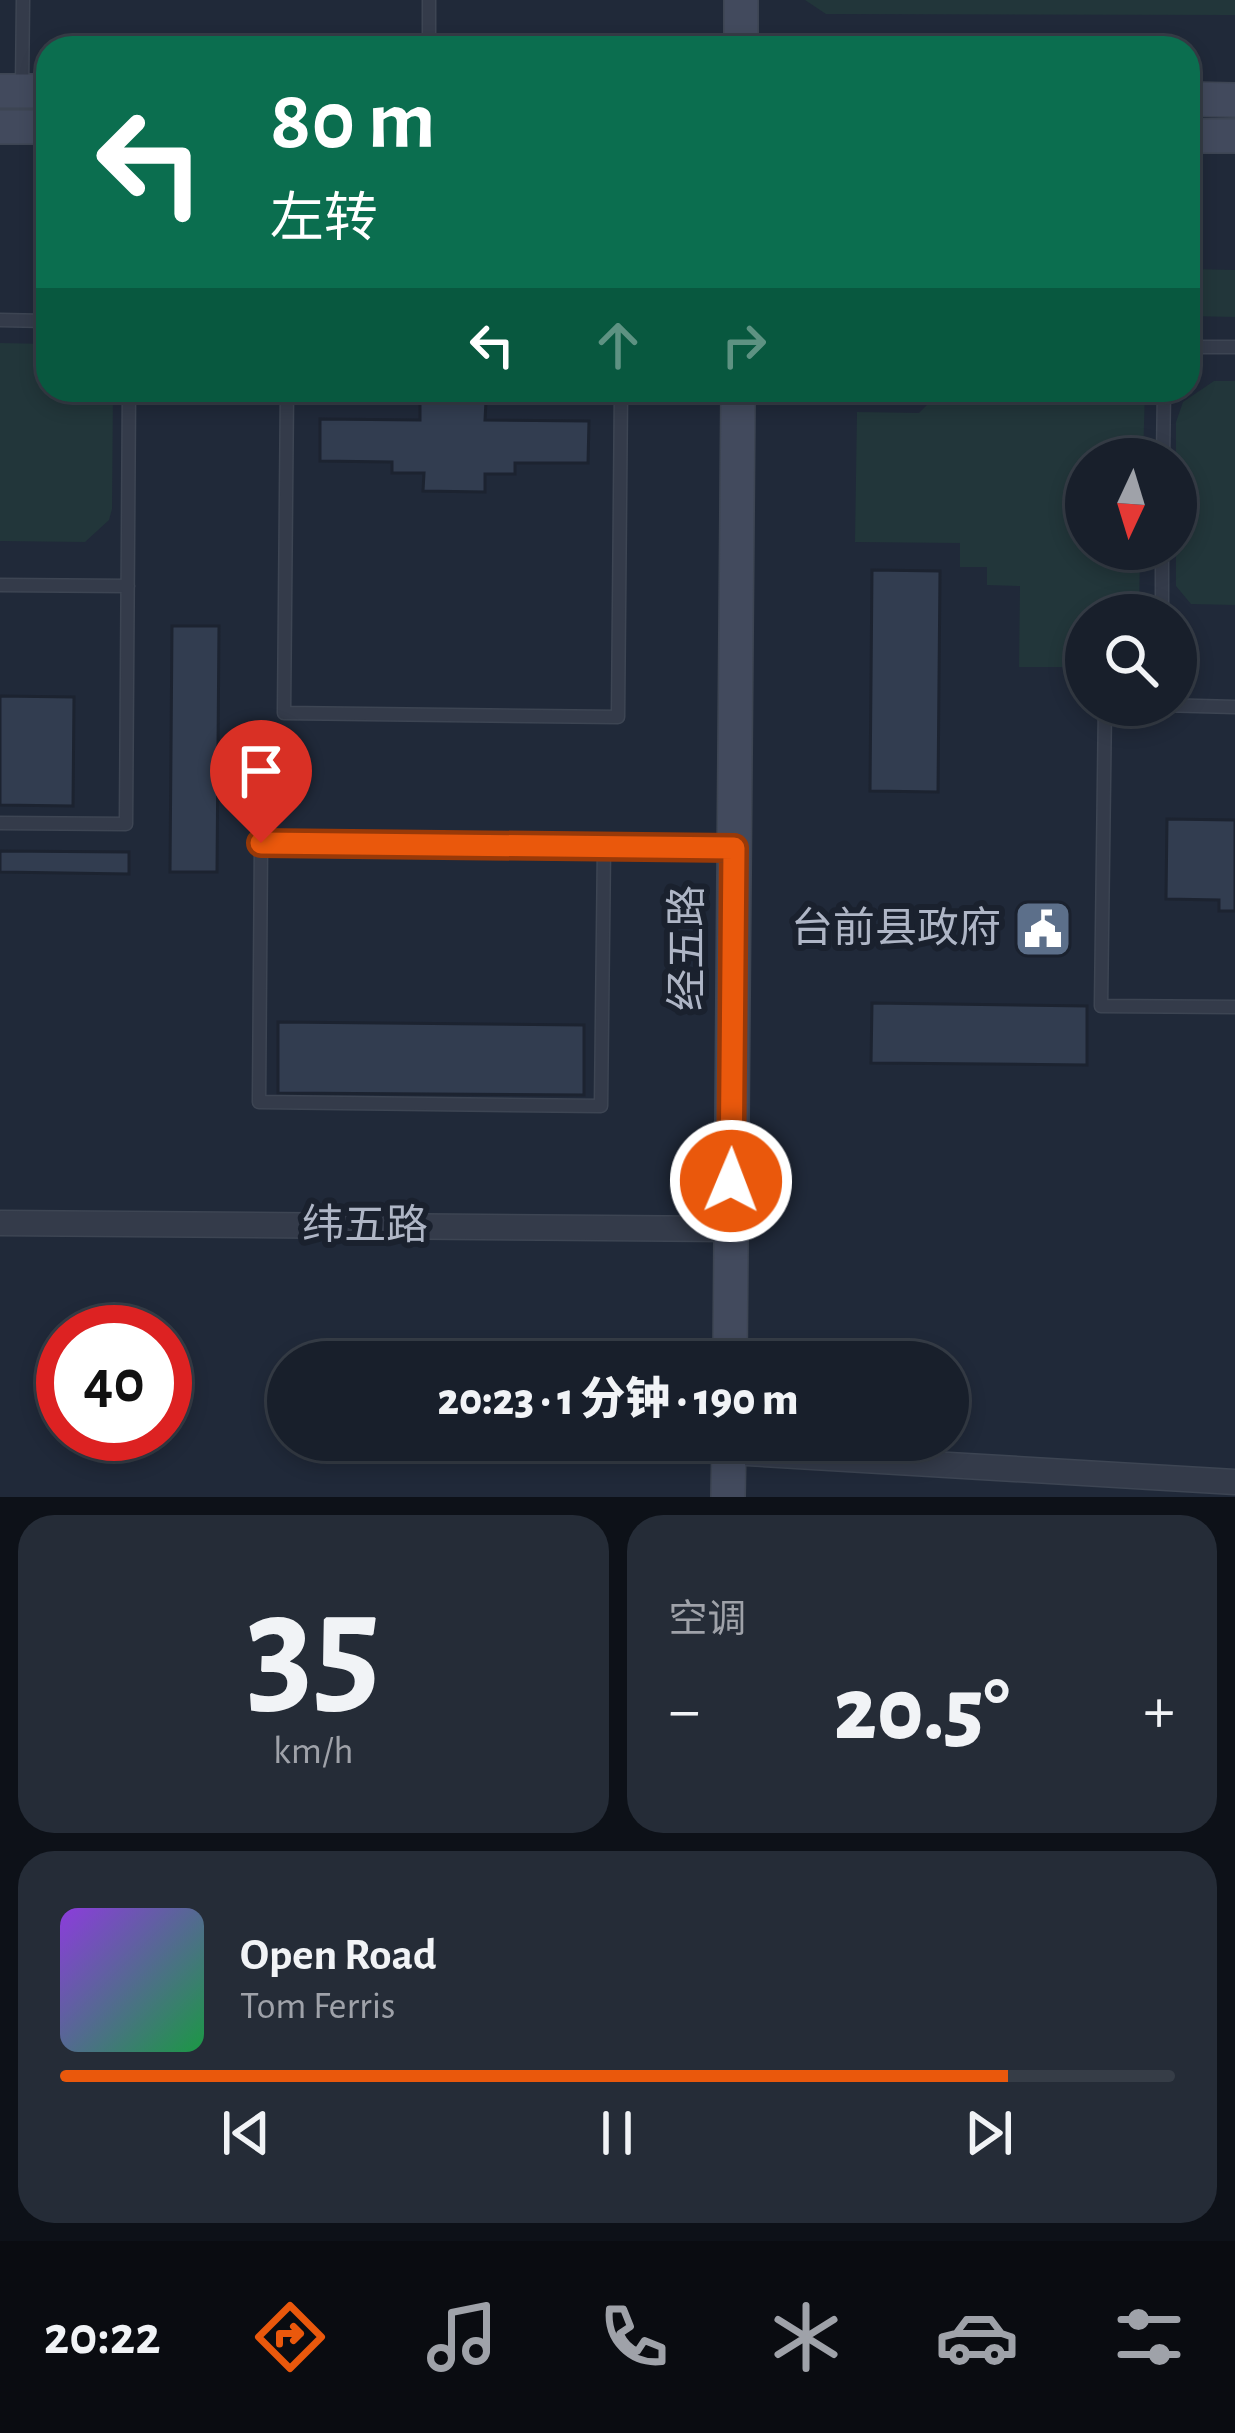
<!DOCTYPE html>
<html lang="zh">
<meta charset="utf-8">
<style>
:root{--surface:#181f2b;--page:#252c37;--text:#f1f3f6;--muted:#9fa2a9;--line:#363d47;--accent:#ea580c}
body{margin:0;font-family:"Alegreya Sans","Noto Sans SC",sans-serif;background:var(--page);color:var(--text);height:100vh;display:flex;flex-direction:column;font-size:45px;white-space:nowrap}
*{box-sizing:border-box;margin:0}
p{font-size:39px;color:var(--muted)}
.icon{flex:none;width:66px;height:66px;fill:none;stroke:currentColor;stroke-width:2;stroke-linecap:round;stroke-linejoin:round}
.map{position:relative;height:1497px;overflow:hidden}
.drawer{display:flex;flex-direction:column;gap:18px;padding:18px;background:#0d1118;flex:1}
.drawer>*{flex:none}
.guide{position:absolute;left:36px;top:36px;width:1164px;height:366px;border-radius:36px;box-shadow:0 6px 18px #0003,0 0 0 3px var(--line);background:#0b6e4f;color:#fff;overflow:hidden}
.needle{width:78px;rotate:184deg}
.buttons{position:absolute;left:1065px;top:438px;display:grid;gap:24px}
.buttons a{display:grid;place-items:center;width:132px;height:132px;border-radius:50%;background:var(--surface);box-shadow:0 6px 18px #0003,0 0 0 3px var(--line);font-size:60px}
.speed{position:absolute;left:36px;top:1305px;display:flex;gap:24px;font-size:60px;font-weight:700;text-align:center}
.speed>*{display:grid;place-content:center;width:156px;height:156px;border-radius:50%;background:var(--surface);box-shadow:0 6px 18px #0003,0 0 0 3px var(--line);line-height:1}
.speed .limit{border:18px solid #d22;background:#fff;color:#111}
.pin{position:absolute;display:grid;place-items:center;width:102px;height:102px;color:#fff;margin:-123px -51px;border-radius:50% 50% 50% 0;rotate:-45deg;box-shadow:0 0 12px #0007}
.pin .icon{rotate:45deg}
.me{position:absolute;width:132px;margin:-66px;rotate:1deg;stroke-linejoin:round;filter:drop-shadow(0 0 9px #0008)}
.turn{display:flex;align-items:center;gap:42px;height:252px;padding:0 36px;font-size:54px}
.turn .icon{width:156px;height:156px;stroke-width:2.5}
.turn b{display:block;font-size:84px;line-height:102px}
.lanes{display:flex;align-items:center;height:114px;padding:0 36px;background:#0003;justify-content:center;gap:60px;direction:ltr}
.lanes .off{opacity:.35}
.big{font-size:90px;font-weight:800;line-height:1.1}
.drawer .tile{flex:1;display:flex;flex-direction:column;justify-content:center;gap:18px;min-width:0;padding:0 42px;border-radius:36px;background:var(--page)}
.drawer .dial{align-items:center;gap:0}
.dial b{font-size:156px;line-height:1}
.song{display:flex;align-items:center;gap:36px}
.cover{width:144px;height:144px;border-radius:18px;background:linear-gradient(135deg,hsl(270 70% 55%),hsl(140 70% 35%))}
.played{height:12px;border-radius:6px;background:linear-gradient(90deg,var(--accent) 85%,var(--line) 85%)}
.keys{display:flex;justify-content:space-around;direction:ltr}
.heat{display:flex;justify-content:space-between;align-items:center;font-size:66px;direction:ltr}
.drawer .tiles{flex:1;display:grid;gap:18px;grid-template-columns:1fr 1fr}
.tile:last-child{grid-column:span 2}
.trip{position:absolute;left:267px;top:1341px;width:702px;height:120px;border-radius:60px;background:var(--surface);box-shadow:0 6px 18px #0003,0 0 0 3px var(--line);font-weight:800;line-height:120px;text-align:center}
.menu{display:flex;height:192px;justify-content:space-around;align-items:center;background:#0a0c11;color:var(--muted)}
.menu .icon{width:84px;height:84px}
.menu .selected{color:var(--accent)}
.menu b{font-size:54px;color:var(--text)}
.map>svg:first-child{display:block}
</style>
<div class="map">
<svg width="1235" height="1497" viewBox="0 0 1235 1497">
<rect width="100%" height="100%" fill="#202939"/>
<path fill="#22363a" d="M805 0H1235V15L826 14Z
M1188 269 1235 270V317L1188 316Z
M0 343 48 344V390H113L112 509 109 520 85 542 0 541Z
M1214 381H1235V605L1191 604 1176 586V422L1183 402Z
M942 390H1145L1143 459H1086V549H1140L1139 615H1086V667H1019L1020 586 987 585V567H960V543L855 542 857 412 919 413Z"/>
<path fill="#323d50" stroke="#1c2330" stroke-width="3" d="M420 400 486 401 485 420 589 421 588 463H515V474H485V492L423 491 424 473H392V462L320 461V419L420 420Z
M872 570 940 571 938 792 870 791Z
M172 626H219L217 872H170Z
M0 696 74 697 73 806 0 805Z
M1167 819 1235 820V911H1219V900L1166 899Z
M0 851 129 852V874L0 872Z
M872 1003 1087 1006V1065L871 1063Z
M278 1022 584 1025V1095L278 1093Z"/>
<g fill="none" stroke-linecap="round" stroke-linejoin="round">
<defs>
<path id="lane" d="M429 48V0
M22 89 23 0
M0 320 48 321
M1188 353 1198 347H1235
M287 390 284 713 618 717 621 390
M1163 459 1164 390
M0 585 128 586
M1162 615V549
M1161 705 1235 707
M1161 706 1105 705 1101 1006 1235 1007
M0 823 126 824 129 390
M604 847 601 1106 259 1102 261 843 731 847"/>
<path id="street" d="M0 1223 731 1229
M729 1452 1235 1482"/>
<path id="secondary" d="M741 48V0
M0 91H48
M1188 99 1235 100
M0 127H48
M1188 136H1235
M730 1362 738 390
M728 1497 729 1440"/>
</defs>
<use href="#lane" stroke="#3d4553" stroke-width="15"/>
<use href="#street" stroke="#3d4553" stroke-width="27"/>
<use href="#secondary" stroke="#3d4553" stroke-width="36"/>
<use href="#lane" stroke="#343b4a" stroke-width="12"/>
<use href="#street" stroke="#343b4a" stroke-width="24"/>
<use href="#secondary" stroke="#424a5d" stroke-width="33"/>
</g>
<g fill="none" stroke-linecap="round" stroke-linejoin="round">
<defs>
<path id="route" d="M261 843 734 848 731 1181"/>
</defs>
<use href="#route" stroke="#983908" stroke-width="30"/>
<use href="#route" stroke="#ea580c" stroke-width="21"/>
</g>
<defs>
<symbol id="civic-square" viewBox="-11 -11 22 22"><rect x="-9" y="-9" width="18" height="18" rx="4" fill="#5c6f8a" stroke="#1a212e"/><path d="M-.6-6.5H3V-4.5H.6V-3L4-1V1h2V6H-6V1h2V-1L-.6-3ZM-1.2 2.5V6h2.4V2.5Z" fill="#fff"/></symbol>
</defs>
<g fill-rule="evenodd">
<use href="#civic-square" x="1010" y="896" width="66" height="66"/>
</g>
<g text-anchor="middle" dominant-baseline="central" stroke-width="12" stroke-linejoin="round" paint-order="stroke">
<g font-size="42" fill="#afb6c6" stroke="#1a212e" text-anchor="end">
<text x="1001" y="929">台前县政府</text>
</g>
<g font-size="42" fill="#afb6c6" stroke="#1a212e">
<text transform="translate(688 948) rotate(-90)">经五路</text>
<text x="365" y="1226">纬五路</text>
</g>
</g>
</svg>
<div class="buttons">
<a><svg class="needle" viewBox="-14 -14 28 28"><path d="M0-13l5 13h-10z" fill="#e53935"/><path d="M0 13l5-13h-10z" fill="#9fa2a9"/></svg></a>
<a><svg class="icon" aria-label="search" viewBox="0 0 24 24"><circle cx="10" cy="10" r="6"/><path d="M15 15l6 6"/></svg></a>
</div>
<div class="speed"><div class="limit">40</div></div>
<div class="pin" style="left:261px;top:843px;background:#d93025"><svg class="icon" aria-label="arrive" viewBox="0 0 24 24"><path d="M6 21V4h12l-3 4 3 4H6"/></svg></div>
<svg class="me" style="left:731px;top:1181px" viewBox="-20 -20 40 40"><circle r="17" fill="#ea580c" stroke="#fff" stroke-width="3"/><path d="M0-11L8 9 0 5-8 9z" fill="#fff"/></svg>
<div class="trip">20:23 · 1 分钟 · 190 m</div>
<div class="guide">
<div class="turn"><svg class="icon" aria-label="left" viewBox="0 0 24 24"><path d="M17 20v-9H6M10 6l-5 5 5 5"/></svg><div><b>80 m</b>左转</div></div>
<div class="lanes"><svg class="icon" aria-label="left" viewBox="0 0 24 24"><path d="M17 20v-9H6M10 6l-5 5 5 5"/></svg><svg class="icon off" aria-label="ahead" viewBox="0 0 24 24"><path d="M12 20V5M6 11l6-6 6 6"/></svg><svg class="icon off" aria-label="right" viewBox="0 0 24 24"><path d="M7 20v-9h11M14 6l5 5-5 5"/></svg></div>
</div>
</div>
<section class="drawer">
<div class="tiles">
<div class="tile dial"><b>35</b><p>km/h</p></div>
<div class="tile"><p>空调</p>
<div class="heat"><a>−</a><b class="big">20.5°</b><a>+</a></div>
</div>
<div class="tile">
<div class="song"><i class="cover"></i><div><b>Open Road</b><p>Tom Ferris</p></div></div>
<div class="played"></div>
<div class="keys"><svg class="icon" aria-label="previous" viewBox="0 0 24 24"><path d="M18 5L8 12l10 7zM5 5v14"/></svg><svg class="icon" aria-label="pause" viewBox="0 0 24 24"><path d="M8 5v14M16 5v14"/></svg><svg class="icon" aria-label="next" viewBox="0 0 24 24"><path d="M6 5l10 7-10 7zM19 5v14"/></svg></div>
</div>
</div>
</section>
<nav class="menu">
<b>20:22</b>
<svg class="icon selected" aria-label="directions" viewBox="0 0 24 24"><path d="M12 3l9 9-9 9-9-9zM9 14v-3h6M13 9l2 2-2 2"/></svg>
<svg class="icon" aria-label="music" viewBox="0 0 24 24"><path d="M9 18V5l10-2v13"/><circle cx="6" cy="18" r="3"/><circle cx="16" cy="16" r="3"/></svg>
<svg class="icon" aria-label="phone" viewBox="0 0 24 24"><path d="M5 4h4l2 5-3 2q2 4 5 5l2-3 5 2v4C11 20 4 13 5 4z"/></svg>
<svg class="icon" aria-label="climate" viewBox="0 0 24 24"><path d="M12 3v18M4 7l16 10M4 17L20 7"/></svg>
<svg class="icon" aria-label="car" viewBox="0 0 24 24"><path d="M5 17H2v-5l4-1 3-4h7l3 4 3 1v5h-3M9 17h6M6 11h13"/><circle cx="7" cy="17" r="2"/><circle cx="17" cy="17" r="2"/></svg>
<svg class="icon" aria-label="filters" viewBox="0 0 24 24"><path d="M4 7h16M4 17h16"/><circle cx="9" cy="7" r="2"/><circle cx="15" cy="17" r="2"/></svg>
</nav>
